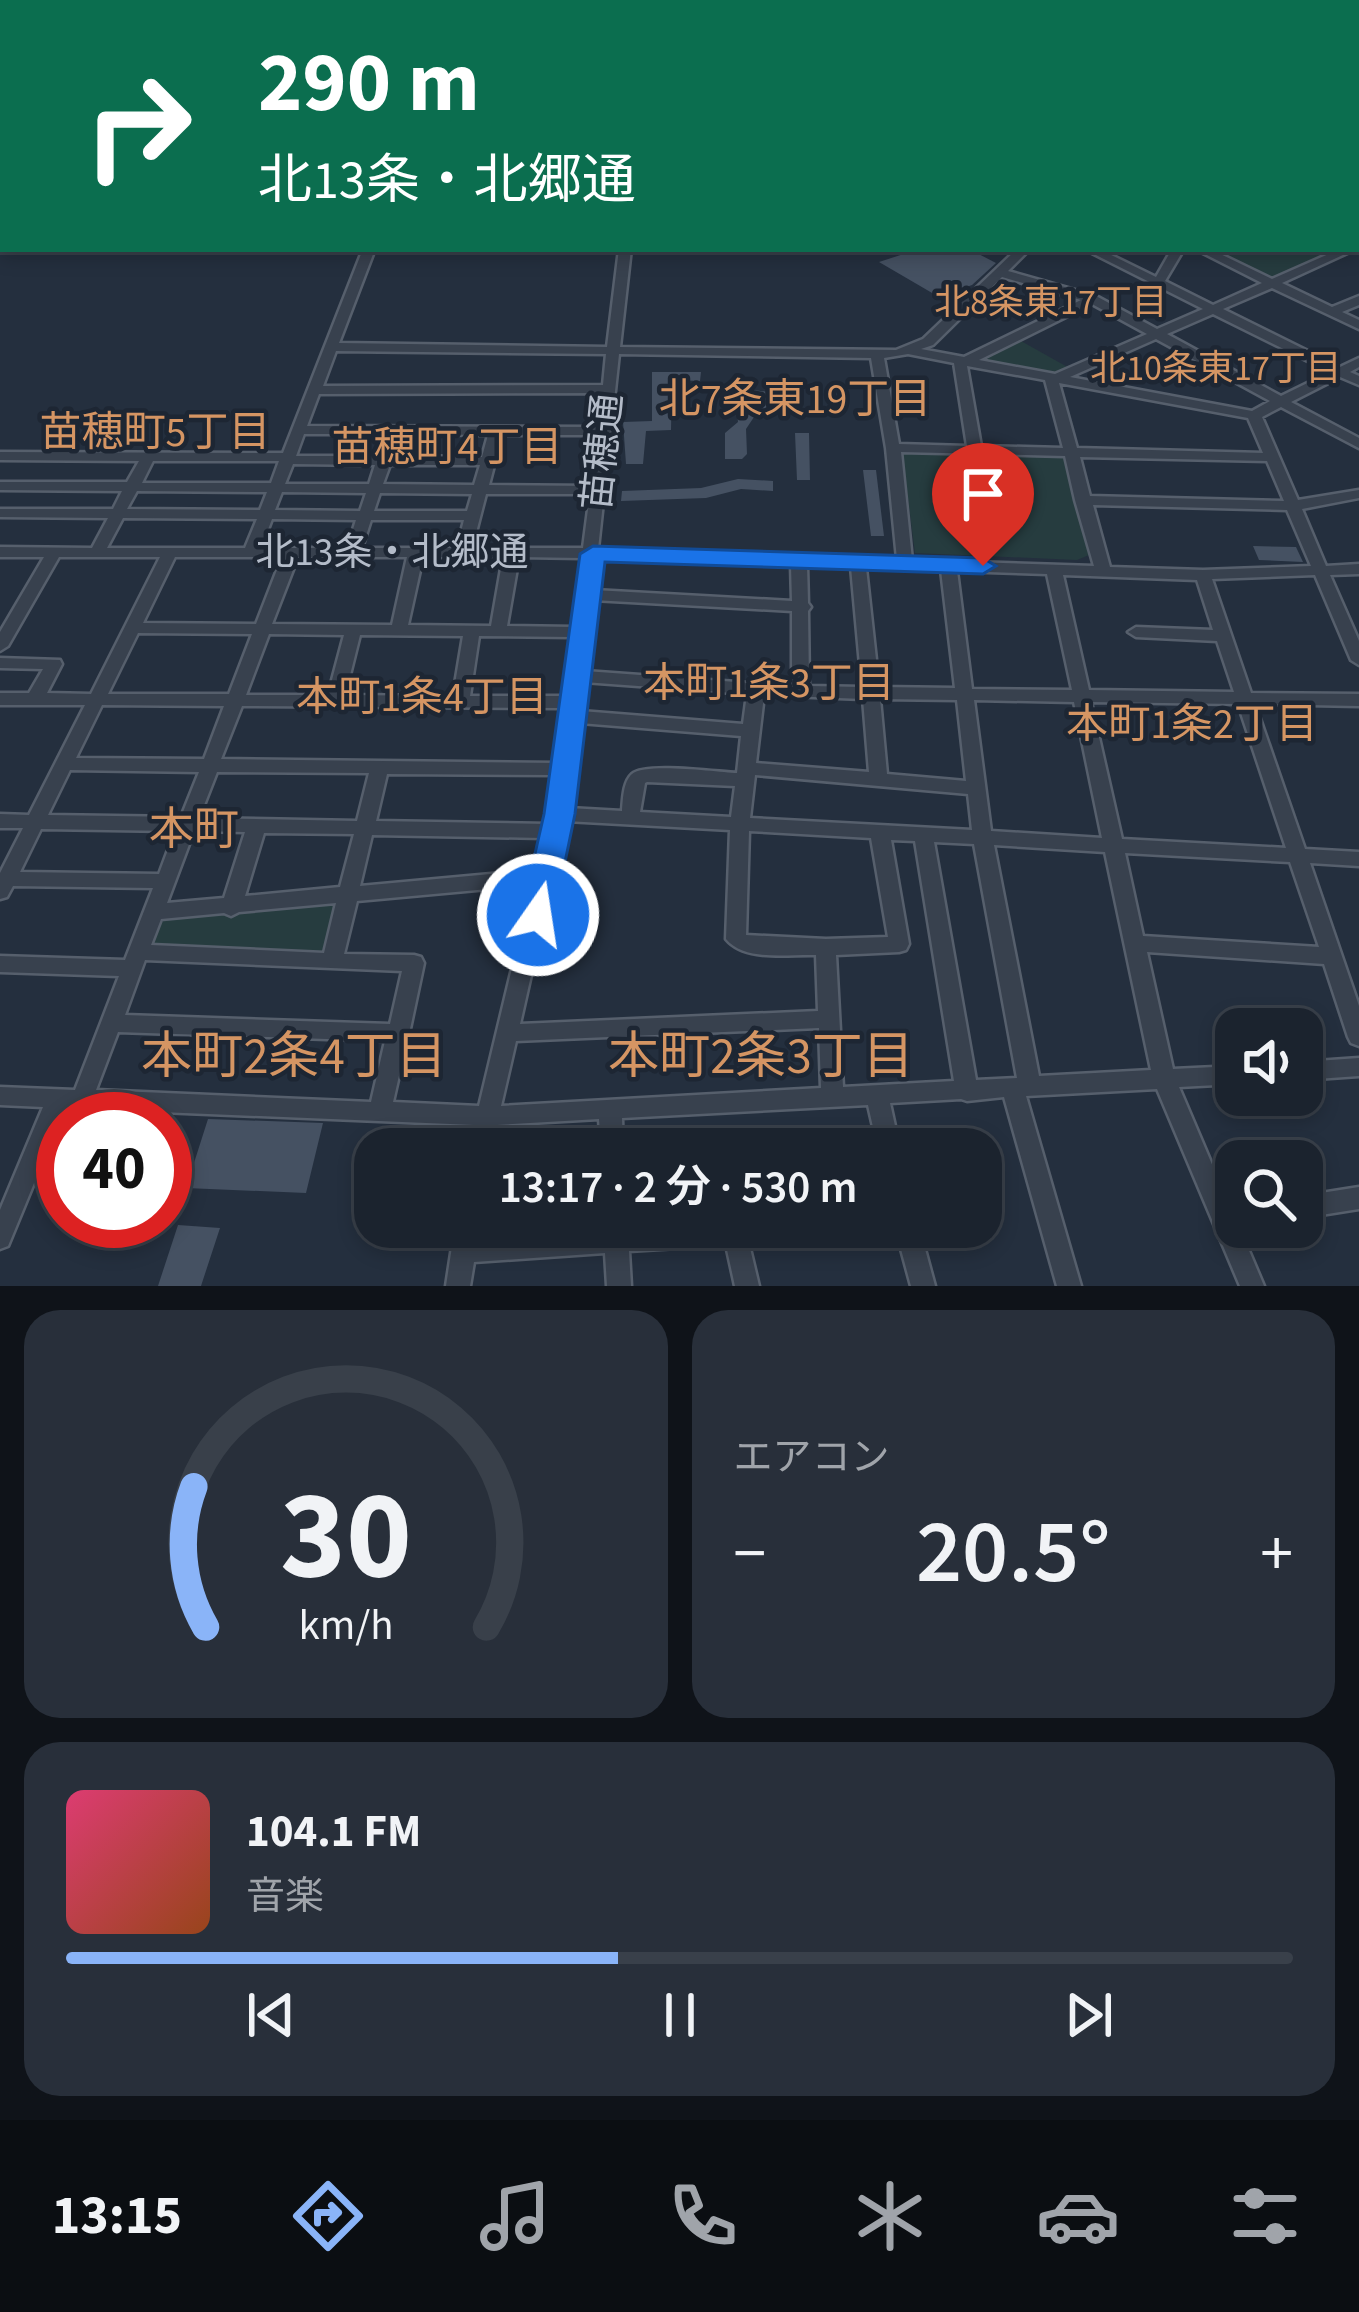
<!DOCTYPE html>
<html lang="ja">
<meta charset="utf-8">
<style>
:root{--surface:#1b232e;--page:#282f3a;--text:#f1f3f6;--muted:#a0a4aa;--line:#39404a;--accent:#8ab4f8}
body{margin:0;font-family:"Source Sans 3","Noto Sans JP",sans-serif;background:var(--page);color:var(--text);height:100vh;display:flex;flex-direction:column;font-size:45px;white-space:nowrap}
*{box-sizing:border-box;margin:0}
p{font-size:39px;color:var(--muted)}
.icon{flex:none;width:66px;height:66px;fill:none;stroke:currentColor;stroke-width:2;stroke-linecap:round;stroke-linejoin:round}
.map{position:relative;height:1286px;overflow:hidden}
.drawer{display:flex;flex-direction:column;gap:24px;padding:24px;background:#0f1319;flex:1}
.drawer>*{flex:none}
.top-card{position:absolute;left:0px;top:0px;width:1359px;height:252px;box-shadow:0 6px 18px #0003,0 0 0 3px var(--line);background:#0b6e4f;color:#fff;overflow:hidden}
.tools{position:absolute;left:1215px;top:1008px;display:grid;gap:24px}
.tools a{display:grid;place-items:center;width:108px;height:108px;border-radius:24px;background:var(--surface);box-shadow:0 6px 18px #0003,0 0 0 3px var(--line);font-size:60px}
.speed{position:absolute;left:36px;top:1092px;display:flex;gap:24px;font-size:60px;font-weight:700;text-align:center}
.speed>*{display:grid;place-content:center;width:156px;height:156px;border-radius:50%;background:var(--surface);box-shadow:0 6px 18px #0003,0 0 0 3px var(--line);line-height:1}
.speed .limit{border:18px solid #d22;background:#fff;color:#111}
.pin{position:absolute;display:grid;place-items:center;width:102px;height:102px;color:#fff;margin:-123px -51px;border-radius:50% 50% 50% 0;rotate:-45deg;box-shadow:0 0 12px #0007}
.pin .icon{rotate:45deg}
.me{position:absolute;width:132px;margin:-66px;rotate:13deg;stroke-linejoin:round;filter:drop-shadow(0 0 9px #0008)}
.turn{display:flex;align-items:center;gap:42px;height:252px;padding:0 60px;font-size:54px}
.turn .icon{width:156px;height:156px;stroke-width:2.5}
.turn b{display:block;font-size:84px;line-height:102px}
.big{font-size:90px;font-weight:600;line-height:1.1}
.drawer .tile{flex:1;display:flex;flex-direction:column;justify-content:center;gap:18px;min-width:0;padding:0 42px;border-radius:36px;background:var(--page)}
.drawer .dial{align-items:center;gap:0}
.dial svg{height:312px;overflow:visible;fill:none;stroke:var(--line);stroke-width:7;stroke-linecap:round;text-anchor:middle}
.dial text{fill:var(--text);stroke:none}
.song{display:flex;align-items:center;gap:36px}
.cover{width:144px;height:144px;border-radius:18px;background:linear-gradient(135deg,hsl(340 70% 55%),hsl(20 70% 35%))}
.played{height:12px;border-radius:6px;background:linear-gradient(90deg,var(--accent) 45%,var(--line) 45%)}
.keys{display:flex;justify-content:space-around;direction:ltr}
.heat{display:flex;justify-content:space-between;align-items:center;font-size:66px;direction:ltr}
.drawer .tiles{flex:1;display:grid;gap:24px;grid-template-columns:1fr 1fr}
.tile:last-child{grid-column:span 2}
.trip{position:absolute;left:354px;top:1128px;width:648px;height:120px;border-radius:36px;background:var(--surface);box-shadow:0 6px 18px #0003,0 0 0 3px var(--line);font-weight:600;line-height:120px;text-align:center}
.dock{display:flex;height:192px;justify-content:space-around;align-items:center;background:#0b0e12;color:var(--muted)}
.dock .icon{width:84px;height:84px}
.dock .selected{color:var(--accent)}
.dock b{font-size:54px;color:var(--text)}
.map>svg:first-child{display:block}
</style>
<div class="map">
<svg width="1359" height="1286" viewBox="0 0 1359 1286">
<rect width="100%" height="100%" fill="#242f3e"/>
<path fill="#263c3f" d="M1206 249H1342L1274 280Z
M1021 341 1071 369 1054 376 980 361Z
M902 451 1066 456 1089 555 1077 560 915 553Z
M335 904 327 955 148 950 163 917Z"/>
<path fill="#455162" d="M919 249H969L996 263 972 285 939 297 879 262Z
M652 372H701L700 381 672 380 671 430 646 431 643 464H626L623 422 652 421Z
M734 387 768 392 765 417H754L746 429 747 454 742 459H725V433L738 422Z
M795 433H809L810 480H797Z
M863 470H876L884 536H871Z
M738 479 773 481V491L741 489 706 498 621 501 622 491 701 488Z
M1253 546 1296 547 1303 562 1259 560Z
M208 1119 323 1123 306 1193 186 1188Z
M178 1225 220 1228 201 1286H158Z"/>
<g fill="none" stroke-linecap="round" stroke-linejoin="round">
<defs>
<path id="minor" d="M108 0H127L133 3H114Z
M527 0H535L536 3H528Z
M549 0H558L560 3H551Z
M572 0H586L591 3H577Z
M619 0H633L627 3H613Z
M1204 0H1212L1210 3H1202Z
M1231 0H1244L1248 3H1235Z
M1356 37 1359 38V44L1356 43Z
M1359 56V63L1356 64V57Z
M1356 89 1359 90V96L1356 95Z
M1359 106V113L1356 114V107Z
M1359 140V146L1356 147V141Z
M0 150H3V156H0Z
M1356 155 1359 156V162L1356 161Z
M1356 190H1359V197H1356Z
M363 249H375L339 343 607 347 619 249H631L620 347 896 350 923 339 1017 249H1030L1008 271 1096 296 1157 329 1203 309 1084 249H1099L1156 277 1172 249H1184L1165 281 1213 305 1262 283 1195 249H1210L1272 279 1340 249H1356L1282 283 1332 307 1359 296V305L1342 312 1359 320V329L1272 288 1223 309 1340 367 1359 358V367L1350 372 1359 376V385L1340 377 1291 402 1359 438V448L1281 407 1262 417 1298 500 1359 490V498L1302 509 1326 566 1359 564V574L1330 575 1359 641V665L1351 660 1315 575 1212 579 1251 693 1359 694V706L1255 704 1305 849 1359 852V866L1310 863 1359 1006V1046L1351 1043 1348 1037 1324 964 1147 952 1173 1069 1236 1066V1084L1179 1087 1236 1221V1227H1239L1264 1286H1240L1157 1089 1026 1096 1081 1286H1057L1004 1097 967 1101 961 1099 890 1103 900 1149H878L868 1105 622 1118 623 1149H601L599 1119 497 1125 491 1149H469L474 1125 65 1108 8 1246 0 1249V1210L43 1107 0 1105V1087L75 1090 119 976 0 972V956L125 960 153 888 13 886 7 897 0 899V873L23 828H0V814L29 815 85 705H0V693H29L43 669 0 668V658L60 660 62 664 47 693 91 694 160 557H59L8 646 0 651V632L44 557H0V547L92 548 108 518 0 517V509H113L122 491 0 490V482H127L139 461 0 460V452L283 453ZM1002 277 1081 300 964 357 921 349 933 345ZM1092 304 1147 334 1055 374 979 360ZM1213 314 1330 372 1281 396 1167 334ZM1156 339 1270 401 1252 411 1070 377ZM336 351 606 354 603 385 323 386ZM619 354 871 358 886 448 897 559 598 549ZM908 354 954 363 967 446 899 444 884 358ZM967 366 1045 380 1063 448 981 446ZM1059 383 1248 418 1263 453 1077 448ZM602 393 598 427 307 426 319 394ZM304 434H386L378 456H296ZM400 434 488 435 482 457 393 456ZM502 435H597L591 486 489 485ZM901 452 1065 456 1075 500 1094 566 912 560ZM1080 457 1267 461 1284 501 1090 496ZM153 461H279L271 483H142ZM293 464 375 465 369 484H285ZM390 465H480L474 485 383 484ZM137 491 267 492 260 510 127 509ZM282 492 366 493 360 511 275 510ZM380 493 472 494 467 511H374ZM486 494H590L583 548H472ZM1093 505 1287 510 1311 566 1203 570 1110 567ZM123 518 257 519 245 548H107ZM272 519 356 520 347 548H261ZM371 520H464L457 548H362ZM175 557H282L256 624 143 623ZM298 557H407L392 625 272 624ZM423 557H503L491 626 408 625ZM519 557 582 558 574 627 507 626ZM597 558 791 565 792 601 594 590ZM807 565 851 567 862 687 809 686 808 611 811 607 808 603ZM866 568 941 570 955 688 879 687ZM957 571 1047 574 1072 690 972 689ZM1063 575 1197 580 1213 630 1136 627 1128 632 1136 637 1217 641 1234 692 1089 690ZM593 600 792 611V686L585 671ZM138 633 252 634 229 694H108ZM269 634 344 635 328 695H246ZM360 635 463 636 453 696 345 695ZM479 636 572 637 565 696H470ZM584 682 747 694 743 724 581 711ZM764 695 863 699 869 772 756 763ZM880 699 957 700 966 781 887 774ZM974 700 1074 702 1102 838 991 831ZM1091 702 1238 704 1286 848 1122 839ZM102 705 224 706 204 759 76 758ZM242 706 564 708 557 763 221 759ZM580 723 741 736 737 773C717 772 645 762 632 774 623 782 623 800 622 811L569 808ZM70 770 199 772 181 817 48 815ZM217 772 369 773 357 821 199 818ZM387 774 556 775 547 824 376 821ZM755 775 968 794 972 830 750 818ZM647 782 735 786 731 817 640 812 645 783ZM566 821 730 830 726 939C745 962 788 954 816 955L818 1011 520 1024 552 882 558 876 555 871ZM41 829 175 831 159 874 20 872ZM194 831 245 832 224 898 167 903ZM749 831 871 838 888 937 826 939 746 935ZM264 833 354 834 340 887 245 896ZM372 835 544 838 536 870 360 886ZM891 840 915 841 954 1081 843 1087 836 955 899 952 906 950 909 944ZM934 842 974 844 1017 1078 976 1080ZM994 845 1105 852 1151 1070 1039 1076ZM1125 853 1290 862 1319 947 1143 936ZM532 885 479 1106 393 1102 407 1040 412 1033 410 1029 424 963 421 957 414 955 344 954 357 901ZM336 903 324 953 151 945 161 919 224 913 231 916 239 912ZM145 960 402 971 390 1024 125 1015ZM819 1028 821 1088 501 1106 516 1041ZM118 1032 385 1041 371 1102 96 1090Z
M1359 1058V1076L1302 1080V1062Z
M1359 1187V1209L1302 1218V1196Z
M455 1227H479L477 1239 604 1231V1227H628V1229L851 1227 847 1235 839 1238 749 1244 759 1286H735L726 1245 629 1251 631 1286H607L605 1253 474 1262 470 1286H446Z
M895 1227H919L935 1286H911Z"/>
<path id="highway" d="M0 102H3L0 112Z"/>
</defs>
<use href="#minor" stroke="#565f6c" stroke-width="5"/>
<use href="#highway" stroke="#434c59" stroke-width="4"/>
<use href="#minor" fill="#38414e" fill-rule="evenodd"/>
<use href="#highway" fill="#746855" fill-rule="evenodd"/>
<path stroke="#5a6575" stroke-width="3" stroke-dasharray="8 8" stroke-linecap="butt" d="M672 3 688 0"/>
</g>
<path fill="#1a73e8" stroke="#114b97" stroke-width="3" d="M593 546 983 558 996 566 983 574 605 562 575 814 554 915 538 928 521 915 544 814 580 554Z"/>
<g text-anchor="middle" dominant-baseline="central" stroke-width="9" stroke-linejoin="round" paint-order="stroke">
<g font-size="36" fill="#d59563" stroke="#1d2633">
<text x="1051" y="302">北8条東17丁目</text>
<text x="1216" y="368">北10条東17丁目</text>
</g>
<g font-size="39" fill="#b4bcc9" stroke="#1d2633">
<text transform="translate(603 452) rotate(-84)">苗穂通</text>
<text x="392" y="553">北13条・北郷通</text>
</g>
<g font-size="42" fill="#d59563" stroke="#1d2633">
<text x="795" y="400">北7条東19丁目</text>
<text x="155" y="433">苗穂町5丁目</text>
<text x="447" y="448">苗穂町4丁目</text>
<text x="769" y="684">本町1条3丁目</text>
<text x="422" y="698">本町1条4丁目</text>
<text x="1192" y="725">本町1条2丁目</text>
</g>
<g font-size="45" fill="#d59563" stroke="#1d2633">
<text x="194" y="830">本町</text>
</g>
<g font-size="51" fill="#d59563" stroke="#1d2633">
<text x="294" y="1057">本町2条4丁目</text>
<text x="761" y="1057">本町2条3丁目</text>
</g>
</g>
</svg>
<div class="tools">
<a><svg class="icon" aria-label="sound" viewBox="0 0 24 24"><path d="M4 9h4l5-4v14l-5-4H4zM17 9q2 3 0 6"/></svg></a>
<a><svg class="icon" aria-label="search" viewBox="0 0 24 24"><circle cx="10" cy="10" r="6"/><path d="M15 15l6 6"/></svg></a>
</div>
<div class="speed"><div class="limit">40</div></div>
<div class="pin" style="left:983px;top:566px;background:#d93025"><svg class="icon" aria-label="arrive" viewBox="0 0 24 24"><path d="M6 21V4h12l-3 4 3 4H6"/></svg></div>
<svg class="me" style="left:538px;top:915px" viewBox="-20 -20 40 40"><circle r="17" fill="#1a73e8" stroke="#fff" stroke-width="3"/><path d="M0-11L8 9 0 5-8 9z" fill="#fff"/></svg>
<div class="trip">13:17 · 2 分 · 530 m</div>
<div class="top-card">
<div class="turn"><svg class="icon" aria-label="right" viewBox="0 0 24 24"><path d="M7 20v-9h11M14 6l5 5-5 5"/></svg><div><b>290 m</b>北13条・北郷通</div></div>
</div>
</div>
<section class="drawer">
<div class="tiles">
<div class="tile dial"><svg viewBox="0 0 100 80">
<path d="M14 69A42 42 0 1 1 86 69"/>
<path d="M14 69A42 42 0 0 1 11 33" stroke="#8ab4f8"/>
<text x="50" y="56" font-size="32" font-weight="700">30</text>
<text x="50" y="72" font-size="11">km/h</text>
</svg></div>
<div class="tile"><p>エアコン</p>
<div class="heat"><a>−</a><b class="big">20.5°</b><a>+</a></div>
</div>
<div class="tile">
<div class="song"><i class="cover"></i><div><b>104.1 FM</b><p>音楽</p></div></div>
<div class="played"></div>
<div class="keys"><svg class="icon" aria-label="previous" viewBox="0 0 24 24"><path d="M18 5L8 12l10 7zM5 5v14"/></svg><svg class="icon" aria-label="pause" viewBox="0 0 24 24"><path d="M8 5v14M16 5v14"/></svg><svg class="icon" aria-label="next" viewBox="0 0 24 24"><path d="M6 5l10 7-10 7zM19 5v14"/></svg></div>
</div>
</div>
</section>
<nav class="dock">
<b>13:15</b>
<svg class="icon selected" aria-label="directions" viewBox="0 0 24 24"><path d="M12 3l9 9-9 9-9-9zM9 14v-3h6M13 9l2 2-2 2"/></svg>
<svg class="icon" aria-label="music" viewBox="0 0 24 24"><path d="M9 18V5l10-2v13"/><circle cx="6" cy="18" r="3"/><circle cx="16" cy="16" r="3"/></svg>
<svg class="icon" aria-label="phone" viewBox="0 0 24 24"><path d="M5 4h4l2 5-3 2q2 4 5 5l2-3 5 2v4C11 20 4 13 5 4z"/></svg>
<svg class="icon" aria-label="climate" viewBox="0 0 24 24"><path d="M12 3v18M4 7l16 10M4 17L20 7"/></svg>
<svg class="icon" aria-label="car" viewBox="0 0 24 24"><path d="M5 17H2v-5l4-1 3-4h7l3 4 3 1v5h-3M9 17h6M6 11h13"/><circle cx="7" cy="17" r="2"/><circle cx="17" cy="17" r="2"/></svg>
<svg class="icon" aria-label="filters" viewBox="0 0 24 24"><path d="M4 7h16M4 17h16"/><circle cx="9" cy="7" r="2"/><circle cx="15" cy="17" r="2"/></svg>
</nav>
